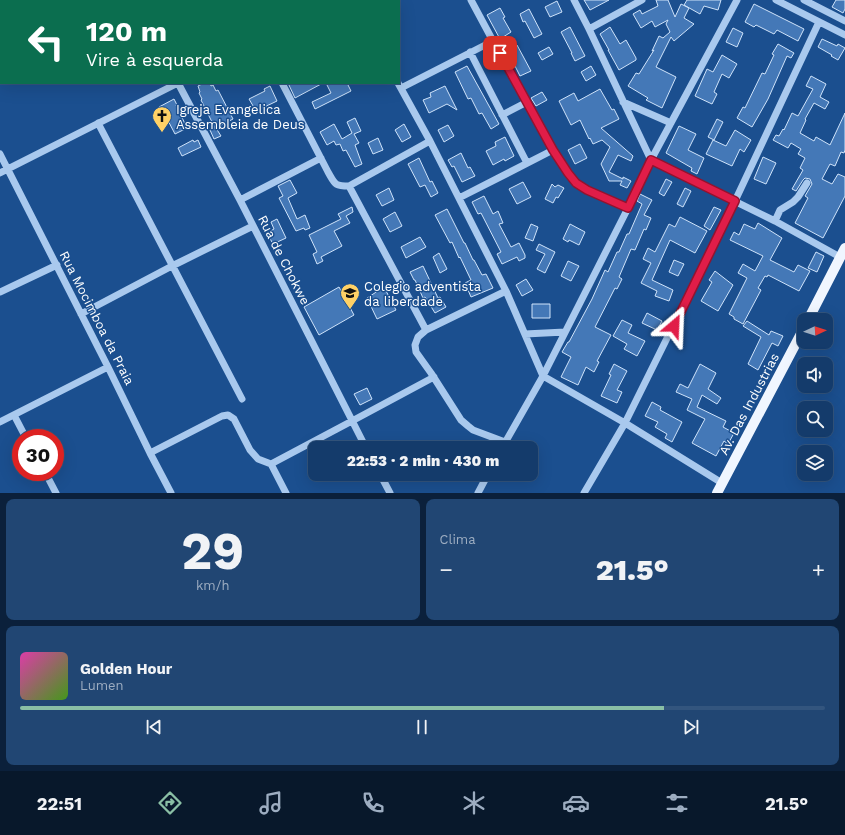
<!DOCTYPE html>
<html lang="pt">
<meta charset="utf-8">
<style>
:root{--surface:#143b6b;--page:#214673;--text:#f1f3f6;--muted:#9dadc1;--line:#33557e;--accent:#8abfa5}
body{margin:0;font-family:"Work Sans",sans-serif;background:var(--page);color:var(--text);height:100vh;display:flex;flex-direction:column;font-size:15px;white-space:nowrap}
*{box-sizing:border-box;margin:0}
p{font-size:13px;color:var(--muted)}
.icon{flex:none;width:22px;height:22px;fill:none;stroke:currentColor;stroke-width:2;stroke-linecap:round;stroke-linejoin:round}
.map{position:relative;height:493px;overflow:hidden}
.panel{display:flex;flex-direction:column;gap:6px;padding:6px;background:#0b203b;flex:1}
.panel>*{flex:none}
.top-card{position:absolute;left:0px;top:0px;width:400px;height:84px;box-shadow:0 4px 16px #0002,0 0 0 1px var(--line);background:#0b6e4f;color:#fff;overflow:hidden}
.needle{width:26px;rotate:86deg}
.controls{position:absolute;left:797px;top:313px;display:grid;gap:8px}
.controls a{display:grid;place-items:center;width:36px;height:36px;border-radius:8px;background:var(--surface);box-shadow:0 4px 16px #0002,0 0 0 1px var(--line);font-size:20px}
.speed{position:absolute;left:12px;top:429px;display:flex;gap:8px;font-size:20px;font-weight:700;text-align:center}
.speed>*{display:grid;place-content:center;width:52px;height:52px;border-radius:50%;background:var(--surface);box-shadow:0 4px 16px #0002,0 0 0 1px var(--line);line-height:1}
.speed .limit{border:6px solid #d22;background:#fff;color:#111}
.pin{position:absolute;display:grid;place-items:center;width:34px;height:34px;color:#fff;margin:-17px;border-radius:8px;box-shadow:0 2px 6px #0006}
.me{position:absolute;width:44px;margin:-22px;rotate:26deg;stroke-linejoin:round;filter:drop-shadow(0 0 3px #0008)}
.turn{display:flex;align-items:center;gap:14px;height:84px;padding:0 20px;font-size:18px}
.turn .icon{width:52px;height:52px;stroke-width:2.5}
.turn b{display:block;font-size:28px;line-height:34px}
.big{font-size:30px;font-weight:800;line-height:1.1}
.panel .card{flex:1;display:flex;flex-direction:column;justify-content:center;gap:6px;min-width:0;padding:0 14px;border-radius:8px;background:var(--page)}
.panel .dial{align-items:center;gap:0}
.dial b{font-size:52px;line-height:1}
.song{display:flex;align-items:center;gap:12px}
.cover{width:48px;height:48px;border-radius:6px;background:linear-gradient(135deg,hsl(320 70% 55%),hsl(100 70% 35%))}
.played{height:4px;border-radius:2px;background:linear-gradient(90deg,var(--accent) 80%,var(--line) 80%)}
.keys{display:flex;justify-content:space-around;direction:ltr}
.heat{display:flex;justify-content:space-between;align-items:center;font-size:22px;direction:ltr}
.panel .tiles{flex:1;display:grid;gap:6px;grid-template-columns:1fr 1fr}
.card:last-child{grid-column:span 2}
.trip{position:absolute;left:308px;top:441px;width:230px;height:40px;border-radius:8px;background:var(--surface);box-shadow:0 4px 16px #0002,0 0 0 1px var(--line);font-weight:800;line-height:40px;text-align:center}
.tab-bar{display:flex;height:64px;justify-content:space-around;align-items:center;background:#08182b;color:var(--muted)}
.tab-bar .icon{width:28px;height:28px}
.tab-bar .active{color:var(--accent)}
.tab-bar b{font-size:18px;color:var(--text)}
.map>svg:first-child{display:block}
</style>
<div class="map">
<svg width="845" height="493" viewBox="0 0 845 493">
<rect width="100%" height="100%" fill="#1b4f8f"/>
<path fill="#4478b7" stroke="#cfe3fa" d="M584 0H609L590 10Z
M656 0H668L675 17 681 4 689 8 684 18 694 24 674 41 671 37 656 67 676 77 662 108 646 100 648 98 628 86 636 73 639 74 654 50 652 51 659 36 663 38 670 32 666 24 668 20 655 27 652 21 641 28 633 14 640 10 642 14 658 6Z
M687 0H721L718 10 704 6 700 14 684 5Z
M836 0H845V9L843 13 832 7Z
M557 1 562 12 550 17 545 7Z
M754 4 804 29 798 41 777 30 774 34 756 25 754 27 745 22Z
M500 8 505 17 503 18 511 32 500 39 487 15Z
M529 9 542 34 534 38 525 21 523 22 520 14Z
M570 27 585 56 575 61 571 53H572L561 32Z
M610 27 620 44 626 40 636 58V60L619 70 608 50H609L600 34Z
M733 28 743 33 737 47 726 42Z
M822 39 837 46 838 44 845 48 838 60 831 56 832 55 818 47Z
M778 44 794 53 791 58 787 56 768 99 752 127 737 118 743 107 745 108 762 73 765 74 774 55 772 54Z
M517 45 531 71 520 76 507 50Z
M549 47 553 54 542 60 538 53Z
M722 55 737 64 729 78 722 74 714 92 717 94 712 104 695 96 707 69 713 72Z
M467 66 499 124 491 129 482 113 479 114 471 98 468 99 455 72Z
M591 66 596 75 586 81 581 72Z
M811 76 826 84 820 97 829 102 825 109 814 103 805 119 806 120 800 133 814 141 816 137 830 145 845 113V150L844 153 841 152 835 166 830 164 822 179 832 184 838 174 845 177V196L823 238 795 223 808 198 805 196 812 184 810 179 805 178 803 180 796 191 792 189 803 170 800 168 805 158 798 154 801 149 791 143 788 148 773 140 776 135 779 136 783 129 784 130 792 113 798 116 813 89 806 86Z
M204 83H210L211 86 213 85 216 91 218 90 233 119 216 128 221 136 214 139 210 130 215 128 201 100 202 99 199 93 200 92 198 86Z
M288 83H323L295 98Z
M326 83H347L351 91 315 109 312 102 331 93Z
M270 86 277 101 256 111 249 99 265 91 264 89Z
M445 86 457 110 447 104 429 113 423 100 431 97 430 93Z
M600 89 612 110 614 109 619 119 601 128 633 156 631 161 618 155 609 172 623 179V177L631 181 627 188 620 185 622 181H609L601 164 610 147 602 140 593 144 590 138 589 139 580 120 571 125 559 101 574 93 578 101Z
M542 92 547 100 536 106 531 98Z
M174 99 177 105H176L187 128 175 134 163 111 162 112 159 107Z
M355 118 361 131 354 134 359 143 355 145 362 164 355 167 346 150 343 151 340 144 336 145 334 141 327 145 320 132 334 124 342 139 352 133 347 122Z
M717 119 723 122 714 140 708 137Z
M404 124 411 137 402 142 395 130Z
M448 125 454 136 444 142 438 130Z
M679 126 696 134 688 150 704 158 697 174 691 171 692 168 666 153Z
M735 130 751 140 744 152 740 149 732 166 706 154 713 140 726 146Z
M505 137 514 156 505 161 504 159 493 165 486 151 496 146 495 142Z
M378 138 383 150 373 154 368 143Z
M193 140 194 142 198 140 201 147 182 156 178 148Z
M580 144 587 158 575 164 568 150Z
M461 153 468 168 470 167 475 176 462 182 454 166 452 167 448 160Z
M763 157 776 163 766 184 754 179Z
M419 158 430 182 432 181 438 193 431 197 425 185 420 187 408 164Z
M666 179 672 182 664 196 659 193Z
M290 180 297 193 288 198 297 219 305 215 310 228 305 230 304 228 296 231 279 198 283 196 278 186Z
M523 182 531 197 517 204 509 189Z
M552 184 555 187 558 185 564 188 558 198 556 197 553 203 545 199Z
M389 188 394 200 382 206 376 195Z
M685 188 691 191 683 207 677 204Z
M640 194 652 200 644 215 651 218 646 230 644 229 635 250 631 249 619 277 622 279 617 289 615 288 595 327 611 335 597 361 599 362 594 372 586 367 578 385 561 377 571 357 562 352 568 342H569L592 299 605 270 608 272 617 252H619L627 234H629L642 204 637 201Z
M484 196 493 214 498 211 503 223 499 224 511 247 519 243 525 255V258L519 261 517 257 502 264 497 254 501 252 481 213 478 214 472 202Z
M352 207 353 212 346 216 350 223 334 231 342 246 321 257 323 261 317 264 313 254 317 252 309 235 341 219 338 214Z
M714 207 721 210 710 230 704 226Z
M447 209 464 243H465L473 260H474L482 275 486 274 493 288 471 297 465 283 471 280 460 257 459 258 452 242 450 243 435 215Z
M395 212 402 226 390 232 383 219Z
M680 217 707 231 695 253 670 240 652 280 673 290 669 301 655 296 657 291 641 283 651 263 643 259 648 248 655 252 669 224 675 227Z
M277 219 286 238 273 244 267 233 274 229 271 222Z
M758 223 782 238 770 260 794 272 798 265 810 271 799 291 768 275 767 277 765 276 758 288 761 290 743 324 734 319V317L729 314 747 278 738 273 743 264 755 271 763 256 730 240 734 232 739 235 744 224 755 229Z
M531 224 538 227 533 241 525 238Z
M570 224 585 232 579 245 569 240 568 242 563 239Z
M420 237 426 247 406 258 401 247Z
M539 244 555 252 545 273 537 269 545 254 536 250Z
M816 252 824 256 817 272 808 268Z
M439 253 447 269 440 273 433 257Z
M674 260 684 264 678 276 669 272Z
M568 261 579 266 571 281 561 276Z
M423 266 438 298 440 297 446 307 435 313 425 297 423 298 415 280H414L410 272Z
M715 271 733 285 718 311 701 301 712 282 709 280Z
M526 279 533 290 522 296 516 285Z
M339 287 354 315 319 335 304 307Z
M384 287 396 310 377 319 367 298Z
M532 304H550V318H532Z
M647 313 662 321 657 330 642 323Z
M622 320 632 325 628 333 645 341 637 356 624 349 627 344 613 336Z
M747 321 769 335 771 331 783 336 778 346 772 343 758 370 748 364 761 337 743 326Z
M614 364 627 371 617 390 622 392 617 403 601 396 611 375 609 374Z
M700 364 716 373 708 389 721 398 717 404 702 395 697 407 726 421 723 427 734 433 728 444 724 441 716 456 692 443 705 419 687 410 692 399 676 392 680 384 688 388Z
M367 388 372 399 360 405 354 394Z
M652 402 661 407 660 410 682 422 672 442 665 438 667 434 655 427 658 422 645 416Z"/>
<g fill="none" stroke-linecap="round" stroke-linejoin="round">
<path stroke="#a9c9ee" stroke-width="7" d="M34 0 35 1
M136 0V1
M252 0 253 1
M355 0V1
M471 0 493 41 553 150 568 173 576 183 587 190 628 208
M574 0 589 29 651 160 775 221 840 257
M776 0 845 35
M804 0 845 21
M44 1 46 0
M334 1 336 0
M589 29 642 0
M470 52 527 163
M178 83 240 200 366 448
M282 83 328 172C335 184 334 186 349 186L430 141
M398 83 430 141 506 291 543 376 625 423 722 483
M401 88 493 41
M623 102 671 123
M502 115 527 102
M98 123 242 399
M0 154 108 367 150 453 171 493
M0 173 178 83
M349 186 426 330
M459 198 553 150
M240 200 321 158
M775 221 780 210 793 202 798 197 807 183
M0 292 57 265
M81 314 172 266 253 226
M525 334 565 332
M14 415 26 438
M0 422 108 367
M505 442 473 430 468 426 461 420 431 373 416 352 415 345 418 337 426 330 506 291
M502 448 543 376 628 208 651 160 737 0
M150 453 222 416 228 415 234 419 250 450 258 459 271 464 286 493
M271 464 352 421 434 377
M45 472 56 493
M380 474 390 493
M478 493 488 474
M584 493 625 423 735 201 819 22"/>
<path stroke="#f0f6ff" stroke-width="10" d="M808 320 845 248
M717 493 804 328"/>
</g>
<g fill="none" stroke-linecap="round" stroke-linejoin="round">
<defs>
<path id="route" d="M500 53 553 150 568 173 576 183 587 190 628 208 651 160 735 201 674 326"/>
</defs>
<use href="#route" stroke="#92132f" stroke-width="10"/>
<use href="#route" stroke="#e11d48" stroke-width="7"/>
</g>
<defs>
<symbol id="church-pin" viewBox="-11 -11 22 30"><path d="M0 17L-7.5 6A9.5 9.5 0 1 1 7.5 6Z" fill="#ffd166" stroke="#1b4f8f"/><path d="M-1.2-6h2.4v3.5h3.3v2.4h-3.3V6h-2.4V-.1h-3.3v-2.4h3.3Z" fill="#111"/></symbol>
<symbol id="school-pin" viewBox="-11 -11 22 30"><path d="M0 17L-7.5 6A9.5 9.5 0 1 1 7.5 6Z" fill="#ffd166" stroke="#1b4f8f"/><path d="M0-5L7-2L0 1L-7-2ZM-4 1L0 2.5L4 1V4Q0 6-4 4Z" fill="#111"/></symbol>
</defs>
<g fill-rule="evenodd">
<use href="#church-pin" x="151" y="105" width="22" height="30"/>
<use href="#school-pin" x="339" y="282" width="22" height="30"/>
</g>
<g text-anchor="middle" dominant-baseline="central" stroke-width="3" stroke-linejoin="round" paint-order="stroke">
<g font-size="13" fill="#fff" stroke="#1b4f8f" text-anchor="start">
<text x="176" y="109">Igreja Evangelica<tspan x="176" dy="15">Assembleia de Deus</tspan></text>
<text x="364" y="286">Colegio adventista<tspan x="364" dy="15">da liberdade</tspan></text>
</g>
<g font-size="13" fill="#fff" stroke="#1b4f8f">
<text transform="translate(284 260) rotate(63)">Rua de Chokwe</text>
<text transform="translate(97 318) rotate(63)">Rua Mocimboa da Praia</text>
<text transform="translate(749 404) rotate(-62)">Av. Das Industrias</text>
</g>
</g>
</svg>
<div class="controls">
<a><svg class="needle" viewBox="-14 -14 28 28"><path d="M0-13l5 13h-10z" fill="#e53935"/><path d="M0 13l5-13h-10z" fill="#9dadc1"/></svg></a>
<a><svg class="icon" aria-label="sound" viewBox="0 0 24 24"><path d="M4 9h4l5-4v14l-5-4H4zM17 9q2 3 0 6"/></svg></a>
<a><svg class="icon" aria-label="search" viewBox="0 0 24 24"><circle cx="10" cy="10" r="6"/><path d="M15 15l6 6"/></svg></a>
<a><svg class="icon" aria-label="layers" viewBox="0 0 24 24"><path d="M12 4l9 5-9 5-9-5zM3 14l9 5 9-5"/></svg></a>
</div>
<div class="speed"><div class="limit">30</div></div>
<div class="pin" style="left:500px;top:53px;background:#d93025"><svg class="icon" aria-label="arrive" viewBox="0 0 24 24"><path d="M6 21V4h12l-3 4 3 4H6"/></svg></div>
<svg class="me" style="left:674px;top:326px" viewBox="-20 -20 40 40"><path d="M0-17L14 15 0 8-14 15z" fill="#e11d48" stroke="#fff" stroke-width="4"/></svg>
<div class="trip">22:53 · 2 min · 430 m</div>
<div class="top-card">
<div class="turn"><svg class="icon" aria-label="left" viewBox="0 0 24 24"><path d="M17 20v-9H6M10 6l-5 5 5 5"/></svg><div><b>120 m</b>Vire à esquerda</div></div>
</div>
</div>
<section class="panel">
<div class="tiles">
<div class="card dial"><b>29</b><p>km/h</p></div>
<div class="card"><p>Clima</p>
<div class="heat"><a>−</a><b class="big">21.5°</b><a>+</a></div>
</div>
<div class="card">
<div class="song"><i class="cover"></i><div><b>Golden Hour</b><p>Lumen</p></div></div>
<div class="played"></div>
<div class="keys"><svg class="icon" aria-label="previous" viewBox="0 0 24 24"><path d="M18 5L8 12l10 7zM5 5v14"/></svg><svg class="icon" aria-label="pause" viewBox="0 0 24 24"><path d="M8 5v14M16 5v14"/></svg><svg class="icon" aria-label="next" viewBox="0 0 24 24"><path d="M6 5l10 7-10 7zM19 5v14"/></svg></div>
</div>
</div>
</section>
<nav class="tab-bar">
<b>22:51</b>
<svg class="icon active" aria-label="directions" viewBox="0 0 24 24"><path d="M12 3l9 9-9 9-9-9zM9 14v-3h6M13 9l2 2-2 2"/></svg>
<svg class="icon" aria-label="music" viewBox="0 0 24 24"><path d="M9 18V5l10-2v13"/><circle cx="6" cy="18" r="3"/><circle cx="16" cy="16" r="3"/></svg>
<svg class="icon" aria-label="phone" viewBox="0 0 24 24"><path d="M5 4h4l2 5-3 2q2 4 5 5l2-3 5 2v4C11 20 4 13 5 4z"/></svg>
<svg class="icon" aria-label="climate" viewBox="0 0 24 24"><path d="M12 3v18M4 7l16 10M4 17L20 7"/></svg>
<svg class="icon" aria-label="car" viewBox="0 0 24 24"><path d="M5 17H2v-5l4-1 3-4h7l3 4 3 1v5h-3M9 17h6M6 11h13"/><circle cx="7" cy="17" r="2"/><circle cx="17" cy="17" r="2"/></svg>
<svg class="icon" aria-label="filters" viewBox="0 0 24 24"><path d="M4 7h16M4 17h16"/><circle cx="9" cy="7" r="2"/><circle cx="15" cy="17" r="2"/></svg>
<b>21.5°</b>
</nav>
